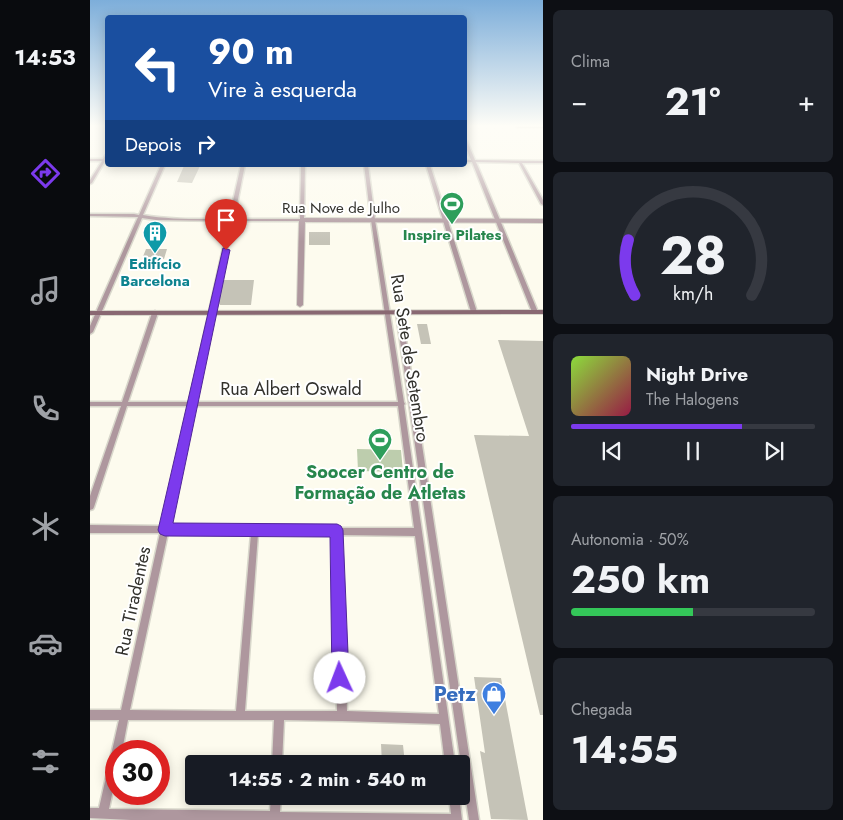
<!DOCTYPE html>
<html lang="pt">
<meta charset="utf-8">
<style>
:root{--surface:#171b24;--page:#20242c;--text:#f1f3f6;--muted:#9ea1a6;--line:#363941;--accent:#7c3aed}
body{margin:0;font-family:Jost,sans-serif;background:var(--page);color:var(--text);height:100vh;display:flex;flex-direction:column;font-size:19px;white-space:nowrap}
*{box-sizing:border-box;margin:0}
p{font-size:16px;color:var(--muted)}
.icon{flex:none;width:28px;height:28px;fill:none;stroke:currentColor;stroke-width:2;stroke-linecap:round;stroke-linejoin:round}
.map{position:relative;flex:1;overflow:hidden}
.panel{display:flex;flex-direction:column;gap:10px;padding:10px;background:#0d0f14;width:300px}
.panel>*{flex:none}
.banner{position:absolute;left:15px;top:15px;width:362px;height:152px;border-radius:5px;box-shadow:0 2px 12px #0003;background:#1a4fa0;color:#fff;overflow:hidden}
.speed{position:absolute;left:15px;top:740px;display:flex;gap:10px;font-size:25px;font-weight:700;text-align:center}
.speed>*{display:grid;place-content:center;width:65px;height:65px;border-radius:50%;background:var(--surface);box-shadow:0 2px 12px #0003;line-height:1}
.speed .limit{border:8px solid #d22;background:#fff;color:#111}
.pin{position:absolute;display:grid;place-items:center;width:42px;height:42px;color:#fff;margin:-51px -21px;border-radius:50% 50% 50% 0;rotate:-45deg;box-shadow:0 0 5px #0007}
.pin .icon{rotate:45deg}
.me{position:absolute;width:55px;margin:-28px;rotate:358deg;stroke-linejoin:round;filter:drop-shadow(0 0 4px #0008)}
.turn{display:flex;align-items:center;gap:18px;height:105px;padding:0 20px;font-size:22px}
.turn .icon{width:65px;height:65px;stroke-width:2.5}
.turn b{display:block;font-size:35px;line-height:42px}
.then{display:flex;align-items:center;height:48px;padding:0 20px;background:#0003;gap:10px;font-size:19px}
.big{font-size:38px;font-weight:700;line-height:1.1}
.panel .widget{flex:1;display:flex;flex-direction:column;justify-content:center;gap:8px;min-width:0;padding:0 18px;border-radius:8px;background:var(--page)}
.panel .dial{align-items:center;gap:0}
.dial svg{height:130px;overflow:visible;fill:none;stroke:var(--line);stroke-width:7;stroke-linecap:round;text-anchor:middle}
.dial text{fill:var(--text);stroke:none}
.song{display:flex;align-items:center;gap:15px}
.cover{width:60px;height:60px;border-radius:8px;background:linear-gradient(135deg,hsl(90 70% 55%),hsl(340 70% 35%))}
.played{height:5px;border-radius:2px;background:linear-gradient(90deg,var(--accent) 70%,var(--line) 70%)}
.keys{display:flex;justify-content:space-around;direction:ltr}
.heat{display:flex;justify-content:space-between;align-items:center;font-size:28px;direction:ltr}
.charge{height:8px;border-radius:4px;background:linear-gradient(90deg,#34c759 50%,var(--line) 0)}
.trip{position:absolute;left:95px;top:755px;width:285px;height:50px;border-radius:5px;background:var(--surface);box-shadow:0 2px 12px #0003;font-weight:700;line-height:50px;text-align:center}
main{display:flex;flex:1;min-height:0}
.tab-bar{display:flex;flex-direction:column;width:90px;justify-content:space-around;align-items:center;background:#090b0e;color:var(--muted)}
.tab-bar .icon{width:35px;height:35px}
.tab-bar .active{color:var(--accent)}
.tab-bar b{font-size:22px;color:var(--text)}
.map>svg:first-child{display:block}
</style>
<main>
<nav class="tab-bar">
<b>14:53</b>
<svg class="icon active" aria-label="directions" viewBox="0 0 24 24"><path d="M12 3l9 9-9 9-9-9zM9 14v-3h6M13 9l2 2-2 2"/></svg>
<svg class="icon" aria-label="music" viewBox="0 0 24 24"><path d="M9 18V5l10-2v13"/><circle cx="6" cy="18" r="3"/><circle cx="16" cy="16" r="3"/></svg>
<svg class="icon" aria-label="phone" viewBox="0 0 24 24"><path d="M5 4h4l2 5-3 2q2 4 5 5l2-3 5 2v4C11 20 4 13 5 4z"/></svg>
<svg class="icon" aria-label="climate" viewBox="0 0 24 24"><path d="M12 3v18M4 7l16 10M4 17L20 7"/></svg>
<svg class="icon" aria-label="car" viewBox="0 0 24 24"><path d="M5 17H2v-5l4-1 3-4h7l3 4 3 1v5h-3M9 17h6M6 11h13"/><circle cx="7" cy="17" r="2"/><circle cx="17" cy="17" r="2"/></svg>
<svg class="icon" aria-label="filters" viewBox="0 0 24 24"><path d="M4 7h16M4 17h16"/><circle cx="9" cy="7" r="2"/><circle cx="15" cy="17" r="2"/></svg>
</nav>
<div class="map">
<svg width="453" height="820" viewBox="0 0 453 820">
<rect width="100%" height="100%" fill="#fdfbee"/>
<path fill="#bdcdad" d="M267 449 311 450 313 472 268 471Z"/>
<path fill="#c5c3b7" d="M94 166H110L102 183 87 182Z
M219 232H240V245H219Z
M56 249H77L74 259H52Z
M134 280H164L161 305H130L128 302Z
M327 324H337L341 344H331Z
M408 340 453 341V715H450L384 435 439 436Z
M384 677 411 678 438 820 401 819 390 751 395 753Z
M291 744 313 745 315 764H292Z"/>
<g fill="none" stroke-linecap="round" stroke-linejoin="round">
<defs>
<path id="minor" d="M375 140 377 141 385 160 453 161V163H432L453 200V205L451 204 429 163 386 162 448 312 447 313H443L442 312 382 162H375V160H381L375 145Z
M17 153H18L17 159 18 161H15L2 183 0 184V180L12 161H0V159H13Z
M71 165H75L53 215C81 220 111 219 139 219L151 165H155L144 219H210L211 165H215L214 221H143L105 402H308L281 220 274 165H278L285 220 314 402 315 404 314 405 365 764H355L350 724 252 721 194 720 192 764H182L184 720H38L32 751H26V775L19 809 180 811 181 796H191L190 812 361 814 359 796H369L372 820H41L0 818V808H9L29 720H0V710H31L70 533H0V525L72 526 98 406H37L4 507 3 509 0 510V496L31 406H0V402H32L62 313 65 311 68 313 38 402H99L139 221 66 220 52 218 3 332 0 334V326L48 217 0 216V214H44L49 215ZM104 406H308L324 528H250L247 526 244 528 79 526ZM78 533 161 534 146 711 40 710ZM168 534 243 535 247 711H155ZM251 535 325 536 349 714 257 711Z
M336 165H340L387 312 386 313H382L381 312Z
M309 311 312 313 389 820H379L306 313Z"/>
<path id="tertiary" d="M212 218 453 219V223L215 222 213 305 210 307 207 305 209 220Z"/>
<path id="secondary" d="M426 127H453V128H428Z
M453 310V314L0 315V311Z"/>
</defs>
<use href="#minor" stroke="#d8d7cb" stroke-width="3"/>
<use href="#tertiary" stroke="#d8d7cb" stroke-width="2"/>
<use href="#secondary" stroke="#d8d7cb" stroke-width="2"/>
<use href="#minor" fill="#ae979e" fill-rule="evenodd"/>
<use href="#tertiary" fill="#ae979e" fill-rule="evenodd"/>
<use href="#secondary" fill="#896872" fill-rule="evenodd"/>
</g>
<linearGradient id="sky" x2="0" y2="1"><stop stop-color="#7daeda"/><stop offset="0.52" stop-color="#fefdf7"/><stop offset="1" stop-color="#fefdf7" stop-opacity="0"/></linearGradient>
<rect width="453" height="242" fill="url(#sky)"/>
<path fill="#7c3aed" stroke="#51269a" d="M133 248 140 250 83 523 247 524 251 526 253 530 259 678 256 684 250 687 245 684 242 678 240 537 75 536 70 534 68 530Z"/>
<defs>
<symbol id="stadium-pin" viewBox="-11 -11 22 30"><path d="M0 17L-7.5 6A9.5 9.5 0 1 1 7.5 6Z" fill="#2e9e5b" stroke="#fff"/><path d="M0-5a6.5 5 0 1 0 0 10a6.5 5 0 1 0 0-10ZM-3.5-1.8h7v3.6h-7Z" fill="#fff"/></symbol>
<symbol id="building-pin" viewBox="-11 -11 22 30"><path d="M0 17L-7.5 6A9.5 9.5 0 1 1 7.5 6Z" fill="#0f9aa8" stroke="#fff"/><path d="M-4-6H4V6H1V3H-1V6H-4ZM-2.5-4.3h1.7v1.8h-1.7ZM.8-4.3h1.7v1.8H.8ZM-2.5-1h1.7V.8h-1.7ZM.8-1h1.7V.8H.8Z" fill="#fff"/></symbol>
<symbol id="shop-pin" viewBox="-11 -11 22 30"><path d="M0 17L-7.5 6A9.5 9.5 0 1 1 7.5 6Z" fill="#3f7fe0" stroke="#fff"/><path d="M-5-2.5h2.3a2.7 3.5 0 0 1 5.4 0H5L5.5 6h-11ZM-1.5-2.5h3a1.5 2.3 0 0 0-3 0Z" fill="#fff"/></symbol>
</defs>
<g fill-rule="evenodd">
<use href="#stadium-pin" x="348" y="190" width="28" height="38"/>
<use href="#building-pin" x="51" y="219" width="28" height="38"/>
<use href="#stadium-pin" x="276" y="426" width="28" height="38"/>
<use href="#shop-pin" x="390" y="680" width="28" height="38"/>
</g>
<g text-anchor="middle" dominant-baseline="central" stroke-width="4" stroke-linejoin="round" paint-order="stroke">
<g font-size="15" fill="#32312c" stroke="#fff">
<text x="251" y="208">Rua Nove de Julho</text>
</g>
<g font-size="15" font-weight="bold" fill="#27864d" stroke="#fff">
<text x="362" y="235">Inspire Pilates</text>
</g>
<g font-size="15" font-weight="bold" fill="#0d838f" stroke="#fff">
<text x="65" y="264">Edifício<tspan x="65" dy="17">Barcelona</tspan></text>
</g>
<g font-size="18" fill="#32312c" stroke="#fff">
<text transform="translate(320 358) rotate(81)">Rua Sete de Setembro</text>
<text x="201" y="389">Rua Albert Oswald</text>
<text transform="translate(43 601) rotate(-78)">Rua Tiradentes</text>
</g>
<g font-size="18" font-weight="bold" fill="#27864d" stroke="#fff">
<text x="290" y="472">Soocer Centro de<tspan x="290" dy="21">Formação de Atletas</tspan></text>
</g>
<g font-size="21" font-weight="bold" fill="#366cbe" stroke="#fff" text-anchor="end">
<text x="386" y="694">Petz</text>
</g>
</g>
</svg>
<div class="speed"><div class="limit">30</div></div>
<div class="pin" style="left:136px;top:250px;background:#d93025"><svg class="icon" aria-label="arrive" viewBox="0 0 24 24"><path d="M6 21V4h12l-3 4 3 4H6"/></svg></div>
<svg class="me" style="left:250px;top:678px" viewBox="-20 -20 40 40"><circle r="19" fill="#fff"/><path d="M0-13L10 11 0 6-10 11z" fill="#7c3aed"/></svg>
<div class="trip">14:55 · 2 min · 540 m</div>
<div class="banner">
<div class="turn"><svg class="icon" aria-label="left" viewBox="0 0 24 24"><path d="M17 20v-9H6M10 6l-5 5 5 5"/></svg><div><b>90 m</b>Vire à esquerda</div></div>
<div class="then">Depois<svg class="icon" aria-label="right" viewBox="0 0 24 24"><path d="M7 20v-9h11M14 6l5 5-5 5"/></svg></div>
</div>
</div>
<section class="panel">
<div class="widget"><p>Clima</p>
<div class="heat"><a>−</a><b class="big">21°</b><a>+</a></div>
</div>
<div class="widget dial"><svg viewBox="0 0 100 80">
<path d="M14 69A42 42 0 1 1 86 69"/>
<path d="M14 69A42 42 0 0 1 10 35" stroke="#7c3aed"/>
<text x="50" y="56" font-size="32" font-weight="700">28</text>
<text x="50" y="72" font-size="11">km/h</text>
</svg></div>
<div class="widget">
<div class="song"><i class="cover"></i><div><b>Night Drive</b><p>The Halogens</p></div></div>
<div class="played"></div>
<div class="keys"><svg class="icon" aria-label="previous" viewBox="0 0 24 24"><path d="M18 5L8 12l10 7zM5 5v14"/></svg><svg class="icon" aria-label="pause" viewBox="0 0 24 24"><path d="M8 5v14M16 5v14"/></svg><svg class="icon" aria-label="next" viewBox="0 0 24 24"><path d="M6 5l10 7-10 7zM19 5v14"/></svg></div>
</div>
<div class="widget"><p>Autonomia · 50%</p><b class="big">250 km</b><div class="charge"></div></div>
<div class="widget"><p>Chegada</p><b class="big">14:55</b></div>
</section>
</main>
